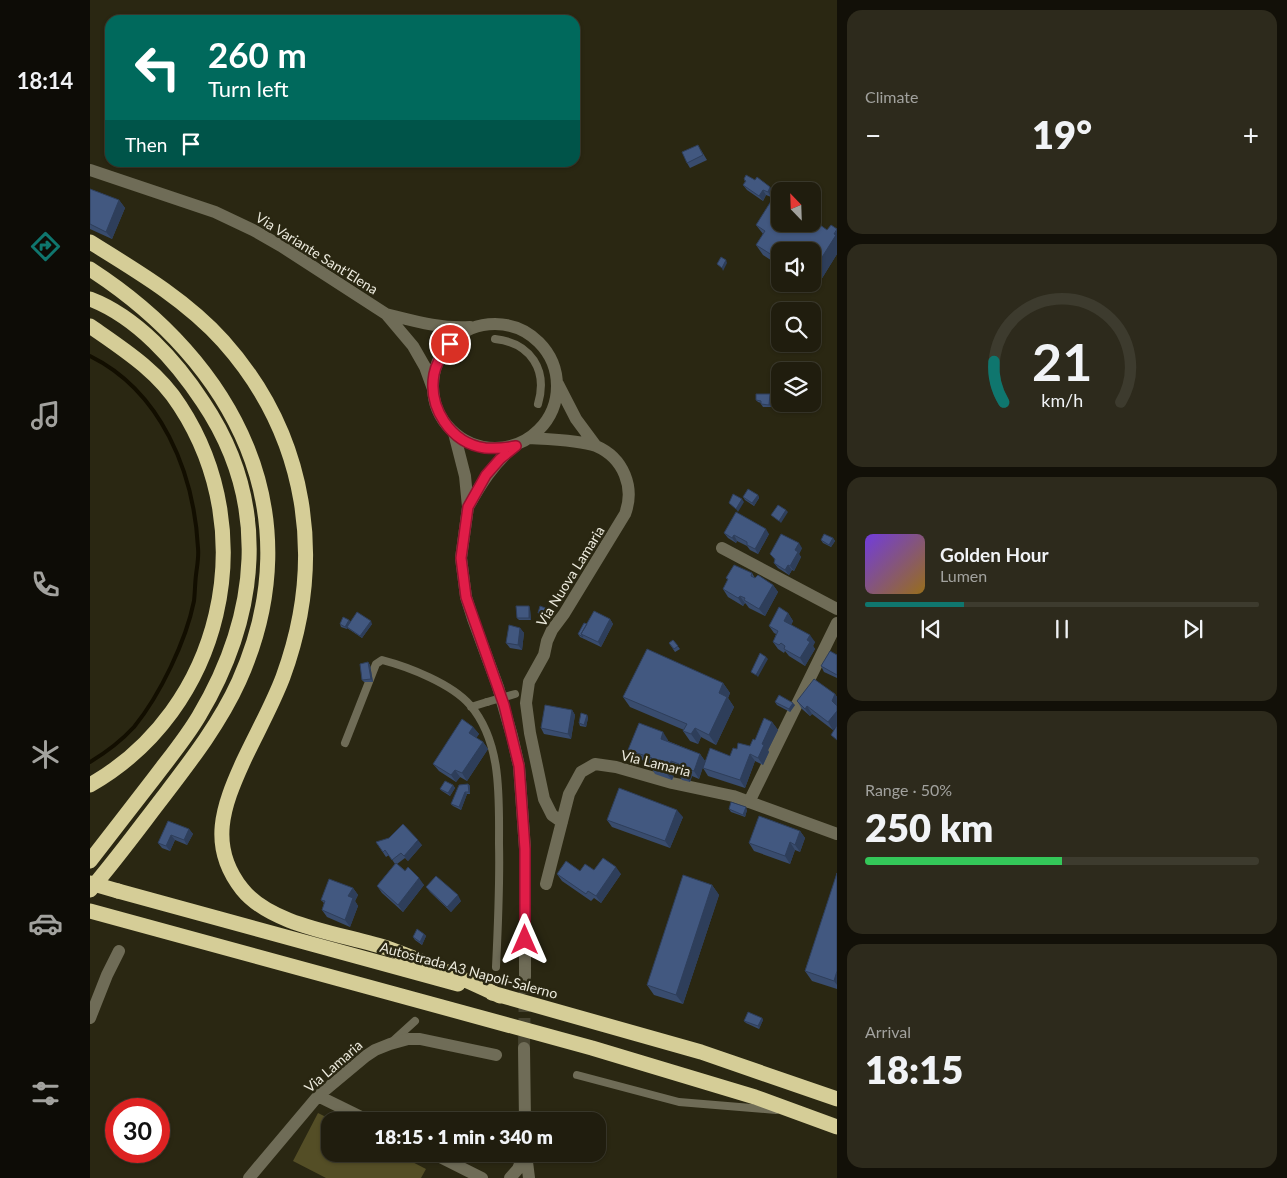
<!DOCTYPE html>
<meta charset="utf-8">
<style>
:root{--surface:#201d0e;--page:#2d2a1c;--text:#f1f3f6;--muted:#a2a29e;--line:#3d3b2e;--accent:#0f766e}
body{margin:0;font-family:Lato,sans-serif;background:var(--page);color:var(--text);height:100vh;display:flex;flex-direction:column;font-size:19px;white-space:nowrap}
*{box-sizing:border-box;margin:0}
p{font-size:16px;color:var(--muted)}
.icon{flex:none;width:28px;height:28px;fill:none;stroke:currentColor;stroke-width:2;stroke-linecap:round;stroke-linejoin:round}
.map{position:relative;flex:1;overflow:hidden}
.details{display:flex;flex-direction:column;gap:10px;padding:10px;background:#121008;width:450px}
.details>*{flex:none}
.banner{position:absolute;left:15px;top:15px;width:475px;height:152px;border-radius:15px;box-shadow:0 1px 4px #0004,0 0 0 1px var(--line);background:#00695c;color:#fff;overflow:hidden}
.needle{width:32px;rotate:337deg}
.controls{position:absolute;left:681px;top:182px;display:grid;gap:10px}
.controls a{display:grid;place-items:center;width:50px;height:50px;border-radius:10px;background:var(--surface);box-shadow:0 1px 4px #0004,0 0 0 1px var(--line);font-size:25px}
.speed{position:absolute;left:15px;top:1098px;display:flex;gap:10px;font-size:25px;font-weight:700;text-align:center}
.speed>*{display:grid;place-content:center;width:65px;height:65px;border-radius:50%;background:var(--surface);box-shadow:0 1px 4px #0004,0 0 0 1px var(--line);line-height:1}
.speed .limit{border:8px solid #d22;background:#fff;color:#111}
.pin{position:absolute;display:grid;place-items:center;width:42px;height:42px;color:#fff;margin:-21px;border:2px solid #fff;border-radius:50%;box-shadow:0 1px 5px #0007}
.me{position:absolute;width:55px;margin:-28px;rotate:0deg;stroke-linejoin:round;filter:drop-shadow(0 0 4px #0008)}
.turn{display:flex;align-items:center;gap:18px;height:105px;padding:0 20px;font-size:22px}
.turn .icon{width:65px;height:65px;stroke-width:2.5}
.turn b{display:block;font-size:35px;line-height:42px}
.then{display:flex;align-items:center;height:48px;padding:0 20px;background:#0003;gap:10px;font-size:19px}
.big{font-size:38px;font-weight:800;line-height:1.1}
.details .card{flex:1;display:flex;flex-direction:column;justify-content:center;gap:8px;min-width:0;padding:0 18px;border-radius:15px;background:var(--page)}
.details .dial{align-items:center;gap:0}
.dial svg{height:130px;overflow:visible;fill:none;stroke:var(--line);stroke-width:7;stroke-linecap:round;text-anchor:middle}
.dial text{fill:var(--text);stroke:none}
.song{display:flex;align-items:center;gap:15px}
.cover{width:60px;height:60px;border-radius:8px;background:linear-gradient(135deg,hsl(260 70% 55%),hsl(40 70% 35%))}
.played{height:5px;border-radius:2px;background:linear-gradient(90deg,var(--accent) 25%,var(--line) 25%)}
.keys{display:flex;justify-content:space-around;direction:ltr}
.heat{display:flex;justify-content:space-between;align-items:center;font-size:28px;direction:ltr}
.charge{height:8px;border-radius:4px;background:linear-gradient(90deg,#34c759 50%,var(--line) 0)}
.trip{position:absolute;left:231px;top:1112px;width:285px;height:50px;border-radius:15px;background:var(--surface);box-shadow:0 1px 4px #0004,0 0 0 1px var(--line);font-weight:800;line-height:50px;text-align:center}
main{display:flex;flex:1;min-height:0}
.tabs{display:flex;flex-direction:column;width:90px;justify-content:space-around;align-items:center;background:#0d0c06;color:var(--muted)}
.tabs .icon{width:35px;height:35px}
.tabs .selected{color:var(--accent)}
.tabs b{font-size:22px;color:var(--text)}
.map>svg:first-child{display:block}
</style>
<main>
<nav class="tabs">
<b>18:14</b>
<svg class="icon selected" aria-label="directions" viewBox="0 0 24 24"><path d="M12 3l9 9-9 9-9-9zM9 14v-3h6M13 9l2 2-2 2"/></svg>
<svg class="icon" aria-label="music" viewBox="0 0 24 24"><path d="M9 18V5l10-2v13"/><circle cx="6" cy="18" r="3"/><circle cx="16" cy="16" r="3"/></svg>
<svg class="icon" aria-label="phone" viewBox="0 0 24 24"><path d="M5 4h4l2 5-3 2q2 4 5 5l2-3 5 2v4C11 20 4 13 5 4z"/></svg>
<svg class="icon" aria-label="climate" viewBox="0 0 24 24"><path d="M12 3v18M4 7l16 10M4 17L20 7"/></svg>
<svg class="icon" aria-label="car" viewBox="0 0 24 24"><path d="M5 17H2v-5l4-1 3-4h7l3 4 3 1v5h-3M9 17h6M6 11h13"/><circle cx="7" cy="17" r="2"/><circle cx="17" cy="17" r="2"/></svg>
<svg class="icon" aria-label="filters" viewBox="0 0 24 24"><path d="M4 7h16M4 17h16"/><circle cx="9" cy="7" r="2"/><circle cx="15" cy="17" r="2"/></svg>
</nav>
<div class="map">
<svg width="747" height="1178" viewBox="0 0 747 1178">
<rect width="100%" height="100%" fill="#2a2712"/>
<path fill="#544e26" d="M228 1113 244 1121H240V1154H307L336 1169 331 1178H236L203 1161Z"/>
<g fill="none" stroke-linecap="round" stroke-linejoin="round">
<path stroke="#120e00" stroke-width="4" d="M0 356C71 391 104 472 108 548 109 557 107 566 106 575 105 583 105 592 104 601 96 641 70 695 44 727 32 740 15 753 0 762"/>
<path stroke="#474431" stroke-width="12" stroke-dasharray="12 6" stroke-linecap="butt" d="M434 1048 435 977"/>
<path stroke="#6f6c57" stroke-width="8" d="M405 339C441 343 458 370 448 404
M381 707 397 702
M255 743 286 664 292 660C319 667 362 684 380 705 412 742 409 798 409 844 410 885 408 926 406 967
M303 1041 325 1021
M487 1075 589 1102 686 1110"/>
<path stroke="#6f6c57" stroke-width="12" d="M0 170 125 212 163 230 191 246 296 314 323 346 335 367 343 389
M296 314C324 321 351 329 380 327
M343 386a62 62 0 1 1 124 0a62 62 0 1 1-124 0Z
M468 384 486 419 506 446
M364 433 375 476 378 507 371 558 376 597 383 619 408 687 422 736 429 766 435 849V977
M440 438C457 439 491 440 506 446 534 458 545 488 535 514L474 614 462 630 457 641 454 655 439 682 436 703 440 733 454 799 462 815 472 822
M378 507C392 482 402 466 424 446
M632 548 747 609
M659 802 747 623
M456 884 479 794 491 772 505 764 526 767 582 783 643 796 747 834
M0 1018 17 975 29 951
M434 1048 435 1121
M228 1096 279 1121
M344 1154 392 1178
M436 1154 439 1178
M159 1178 228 1096 276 1056 285 1050 300 1044 318 1039H330L406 1055
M420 1178 428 1169 434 1154"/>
<path stroke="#d5cd97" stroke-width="15" d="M0 242C47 271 96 300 133 341 218 436 236 560 193 677 182 706 166 734 153 762 133 806 118 846 152 889 182 927 256 934 300 949 338 963 374 979 410 996
M0 269C145 363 224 513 149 681 129 725 99 763 70 801 47 831 25 861 0 890
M0 299C47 317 86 361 113 402 181 503 169 615 109 716 96 738 80 757 65 777 43 805 22 833 0 861
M0 326C33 349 68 371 90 406 173 533 133 709 0 785
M28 891 368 984
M0 911 502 1048 665 1097 747 1127
M402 993 611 1052 747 1099"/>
<path stroke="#6f6c57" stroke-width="8" d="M397 702 425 694"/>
<path stroke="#d5cd97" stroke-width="15" d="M0 883 28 891"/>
</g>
<path fill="#394c6e" d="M611 150 617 160 600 168 597 163Z
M654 179 683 192 681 197 676 195 673 201 657 190 653 185 655 182Z
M0 189 29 200 35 208 22 239 0 229Z
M690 224 737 230 747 229V254L726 288 718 284H722V251H690V266L673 255 666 245 673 234 666 225Z
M680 394 682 397 681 407H673L671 404V403L668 402 666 400Z
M699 404 697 413 689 411 687 408Z
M668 495 669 498 664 506 655 500 653 497Z
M634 533 679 534 668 554 660 550 657 546 647 541 646 543 638 538Z
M743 538 745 541 741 547 733 543 731 540Z
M712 548 709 554 711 557 704 571 702 570 699 575 688 568 684 563 685 560 680 554Z
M662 573 665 578 683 585 688 592 675 616 659 608 656 604 655 603 653 606 638 597 633 589 638 580 636 578Z
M439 606 440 609 441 620H429L427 618Z
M458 609 460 612 457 618 450 616 448 613Z
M698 613 703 621 701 625 725 642 723 646 725 649 715 666 699 656 695 651 694 653 688 649 683 642 686 634 684 633 679 626Z
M520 619 523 624 511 647 490 637 488 634 497 624Z
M259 620 260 622 282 624 272 638 257 628V629L251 627 250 624Z
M430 628 434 633 432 650 420 648 416 643Z
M583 640 590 649 585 652 579 643Z
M747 655V678L734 672 731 666Z
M278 662 280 665 283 682H274L272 680Z
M633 683 640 693 638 698 644 707 626 745 611 737 608 744 600 741 593 731 594 730 540 707 533 697Z
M745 694 747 697V725L743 730 722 714 720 716 712 709 707 701Z
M685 702 705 705 700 712 687 705Z
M482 710 485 715 481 739 454 734 451 728Z
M497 715 498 718 496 727 490 726 489 723Z
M682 722 688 730 678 750 679 752 673 765 665 761 655 788 618 776 613 768 640 756 647 749 660 746 665 740Z
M383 727 389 734 386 738 393 742 398 749 377 781 370 777 366 782 349 771 343 764Z
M578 740V741L610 754 615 761 609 779 602 776 600 782 592 780 587 772 588 769 587 768 582 780 565 774 560 766V763L543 757 538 750Z
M378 784 380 786V794H377L371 810 363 806 361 804Z
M363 785 365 788 360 796 352 791 350 789Z
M639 809 657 810 655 817 641 812Z
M593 817 580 848 522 827 517 820Z
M78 821 99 829 103 834 97 845 85 840 80 851 72 848 68 843Z
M710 831 715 838 710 852 705 850 700 864 664 851 659 843Z
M286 842 332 845 318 861 315 858 307 864 334 885 313 912 292 893 287 886 305 864 299 855 296 857Z
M504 870 531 874 511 903 504 898 501 901 472 881 467 874 490 871Z
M747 873V989L722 981 715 971Z
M622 885 629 895 593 1004 564 995 557 985Z
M336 887 371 901 361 912 340 892Z
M263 888 268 895 265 901 268 906 260 927 237 917 232 910 234 903 231 900Z
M334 934 336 936 332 945 325 940 323 937Z
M672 1018 673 1020 669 1029 656 1023 654 1021Z"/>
<path fill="#2e3e5a" d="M680 187 683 192 681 197 678 192Z
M673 190 676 195 673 201 669 196Z
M29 200 35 208 22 239 16 232Z
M747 230V254L726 288 722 284V273Z
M636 260 637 263 633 271 632 268Z
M680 394 682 397 681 407 679 405Z
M697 404H699L697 413 695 411Z
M668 495 669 498 664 506 662 503Z
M652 499 654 502 648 512 646 509Z
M696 510 698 512 691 523 689 521Z
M676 529 679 534 668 554 665 549Z
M644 535 647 541 646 543 642 538Z
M743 538 745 541 741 547 739 545Z
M709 543 712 548 709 554 711 557 704 571 700 566 705 550Z
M698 565 702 570 699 575 695 570Z
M683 585 688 592 675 616 669 609Z
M650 596 655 603 653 606 648 598Z
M439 606 440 609 441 620 439 618Z
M458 609 460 612 457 618 455 616Z
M698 613 703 621 699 629 694 621Z
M520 619 523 624 511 647 508 642Z
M259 620 261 622 257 629 255 627Z
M281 621 282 624 272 638 270 636Z
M430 628 434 633 432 650 428 645Z
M720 635 725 642 723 646 725 649 715 666 710 658 717 640Z
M676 657 678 659 668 677 666 675Z
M278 662 280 665 283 682 281 679Z
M633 683 640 693 638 698 644 707 626 745 619 735 629 693Z
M745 694 747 697V709L742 701Z
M703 703 705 705 700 712 699 709Z
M717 706 722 714 720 716 715 709Z
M482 710 485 715 481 739 478 734Z
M747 711V725L743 730 738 722Z
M497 715 498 718 496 727 494 725Z
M682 722 688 730 678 750 679 752 673 765 668 758 672 744Z
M383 727 389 734 385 740 379 733Z
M605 728 611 737 608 744 601 734Z
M573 732 578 740 576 746 571 739Z
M393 742 398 749 377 781 372 773Z
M610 754 615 761 609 779 604 771Z
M660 754 665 761 655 788 650 780Z
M581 761 587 768 582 780 576 773Z
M597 769 602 776 600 782 595 775Z
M365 770 370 777 366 782 361 775Z
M378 784 380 786V794L379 792Z
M363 785 365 788 360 796 358 793Z
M375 792 377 794 371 810 369 807Z
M656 807 657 810 655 817 653 815Z
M587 810 593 817 580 848 575 841Z
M99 829 103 834 97 845 94 840Z
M710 831 715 838 710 852 705 845Z
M81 835 85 840 80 851 76 846Z
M328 840 332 845 318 861 314 856Z
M700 842 705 850 700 864 695 856Z
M526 867 531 874 511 903 506 896Z
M329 878 334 885 313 912 308 905Z
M622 885 629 895 593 1004 586 995Z
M263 888 268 895 265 901 268 906 260 927 255 920 258 896Z
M368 895 371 901 361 912 357 907Z
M334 934 336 936 332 945 330 942Z
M747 971V985L744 981Z
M672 1018 673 1020 669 1029 668 1026Z"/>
<path fill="#425880" stroke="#2e3e5a" d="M608 145 613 155 597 163 592 152Z
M656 175 665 180 667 177 680 187 678 192 673 190 669 196 653 185 656 181 654 179Z
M0 189 29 200 16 232 0 224Z
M683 198 690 202V224H722V219L737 230 741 225 747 229 744 234 746 235 722 273V251H690V260L666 245 675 231 666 225Z
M631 257 636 260 632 268 627 264Z
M666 394H680L679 405 671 404V401L666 400Z
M690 399V404H697L695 411 687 408Z
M658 489 668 495 662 503 653 497Z
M643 494 652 499 646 509 639 503Z
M688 505 696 510 689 521 681 515Z
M646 512 676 529 665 549 657 545V542L644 535 642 538 634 533Z
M691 534 709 543 705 550 708 552 700 566 698 565 695 570 684 563 685 559 680 554Z
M734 534 743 538 739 545 731 540Z
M644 565 662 573 661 576 665 578 668 575 683 585 669 609 654 600 655 598 650 596 648 598 633 589 638 579 636 578Z
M426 606H439V618H427Z
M450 606 458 609 455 616 448 613Z
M689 607 698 613 694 621 720 635 717 640 720 642 710 658 694 649 695 646 691 643 689 645 683 642 688 631 679 626Z
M504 611 520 619 508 642 491 634Z
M267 612 281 621 270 636 257 627Z
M253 617 259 620 255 627 250 624Z
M494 623 497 624 491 634 493 637 488 634Z
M419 625 430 628 428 645 416 643Z
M583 640 588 646 584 649 579 643Z
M557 649 633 683 629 693 637 697 619 735 605 728 601 734 593 731 597 724 533 697Z
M740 651 747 655V675L731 666Z
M670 653 676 657 666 675 661 672Z
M278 662 281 679 272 680 270 664Z
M724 679 745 694 742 701 747 706V711L738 722 717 706 715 709 707 701Z
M689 695 703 703 699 709 685 702Z
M455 705 482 710 478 734 451 728Z
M491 713 497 715 494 725 489 723Z
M674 718 682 722 672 744 674 745 668 758 660 754 650 780 613 768 620 748 640 756 643 748 647 749 648 743 660 746 663 739 665 740Z
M372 719 383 727 379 733 393 742 372 773 365 770 361 775 343 764Z
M549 723 573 732 571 739 610 754 604 771 597 769 595 775 587 772 589 764 581 761 576 773 560 766 562 758 538 750Z
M747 725V740L741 735Z
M355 781 363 785 358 793 350 789Z
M378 784 379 792H375L369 807 361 804 369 785Z
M529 788 587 810 575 841 517 820Z
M641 802 656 807 653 815 639 809Z
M669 816 710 831 705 845 700 842 695 856 659 843Z
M78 821 99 829 94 840 81 835 76 846 68 843Z
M313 824 328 840 314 856 311 853 302 860 295 850 293 852 286 842 299 838Z
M513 858 526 867 506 896 498 891 496 894 467 874 476 861 490 871 495 864 504 870Z
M306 863 315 871 318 867 329 878 308 905 287 886Z
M747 873V971L744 981 715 971Z
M593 875 622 885 586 995 557 985Z
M346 876 368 895 357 907 336 887Z
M239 879 263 888 258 896 263 898 255 920 232 910 235 901 231 900Z
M327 929 334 934 330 942 323 937Z
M658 1012 672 1018 668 1026 654 1021Z"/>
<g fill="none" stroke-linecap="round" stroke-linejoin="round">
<defs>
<path id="route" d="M360 344C353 353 346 363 344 374 338 407 360 443 395 448 406 449 415 448 426 446L410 459 396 475 378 507 371 558 376 597 414 705 429 766 435 849V940"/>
</defs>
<use href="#route" stroke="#92132f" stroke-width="12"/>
<use href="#route" stroke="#e11d48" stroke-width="9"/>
</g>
<g text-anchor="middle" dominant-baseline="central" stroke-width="5" stroke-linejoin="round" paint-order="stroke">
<g font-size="14" fill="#edebde" stroke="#2a2712">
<text transform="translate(227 253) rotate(32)">Via Variante Sant'Elena</text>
<text transform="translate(480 576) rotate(-58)">Via Nuova Lamaria</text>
<text transform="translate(566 763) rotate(14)">Via Lamaria</text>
<text transform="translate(379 970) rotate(15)">Autostrada A3 Napoli-Salerno</text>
<text transform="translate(243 1066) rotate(-41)">Via Lamaria</text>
</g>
</g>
</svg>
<div class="controls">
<a><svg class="needle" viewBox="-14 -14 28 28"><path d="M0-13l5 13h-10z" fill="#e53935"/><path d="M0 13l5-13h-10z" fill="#a2a29e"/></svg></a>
<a><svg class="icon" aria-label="sound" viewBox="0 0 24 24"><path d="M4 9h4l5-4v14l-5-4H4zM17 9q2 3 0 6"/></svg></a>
<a><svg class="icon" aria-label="search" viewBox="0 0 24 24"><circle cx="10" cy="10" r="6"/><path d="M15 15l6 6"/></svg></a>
<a><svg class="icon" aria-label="layers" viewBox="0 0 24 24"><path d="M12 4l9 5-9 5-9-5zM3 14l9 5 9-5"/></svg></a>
</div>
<div class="speed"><div class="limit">30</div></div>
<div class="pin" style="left:360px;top:344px;background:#d93025"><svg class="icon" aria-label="arrive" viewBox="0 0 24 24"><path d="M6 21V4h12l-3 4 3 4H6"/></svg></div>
<svg class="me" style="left:435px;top:940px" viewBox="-20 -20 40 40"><path d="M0-17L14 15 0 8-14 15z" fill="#e11d48" stroke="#fff" stroke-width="4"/></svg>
<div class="trip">18:15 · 1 min · 340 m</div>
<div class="banner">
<div class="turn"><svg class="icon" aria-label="left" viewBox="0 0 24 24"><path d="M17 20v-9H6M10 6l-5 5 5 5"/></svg><div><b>260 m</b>Turn left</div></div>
<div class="then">Then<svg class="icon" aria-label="arrive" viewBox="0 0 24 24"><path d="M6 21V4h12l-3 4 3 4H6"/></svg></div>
</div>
</div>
<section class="details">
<div class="card"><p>Climate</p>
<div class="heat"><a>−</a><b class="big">19°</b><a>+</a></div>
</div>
<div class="card dial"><svg viewBox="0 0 100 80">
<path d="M14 69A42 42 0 1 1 86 69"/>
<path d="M14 69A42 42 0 0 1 8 44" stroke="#0f766e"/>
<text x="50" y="56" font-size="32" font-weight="700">21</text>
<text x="50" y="72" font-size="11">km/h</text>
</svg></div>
<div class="card">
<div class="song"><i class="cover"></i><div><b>Golden Hour</b><p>Lumen</p></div></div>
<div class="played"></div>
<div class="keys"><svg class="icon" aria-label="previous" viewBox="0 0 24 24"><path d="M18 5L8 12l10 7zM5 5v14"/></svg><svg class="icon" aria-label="pause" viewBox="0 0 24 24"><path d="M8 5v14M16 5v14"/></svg><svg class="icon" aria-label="next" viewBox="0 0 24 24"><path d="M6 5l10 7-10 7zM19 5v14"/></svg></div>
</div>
<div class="card"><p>Range · 50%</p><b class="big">250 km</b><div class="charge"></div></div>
<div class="card"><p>Arrival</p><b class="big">18:15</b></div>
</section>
</main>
